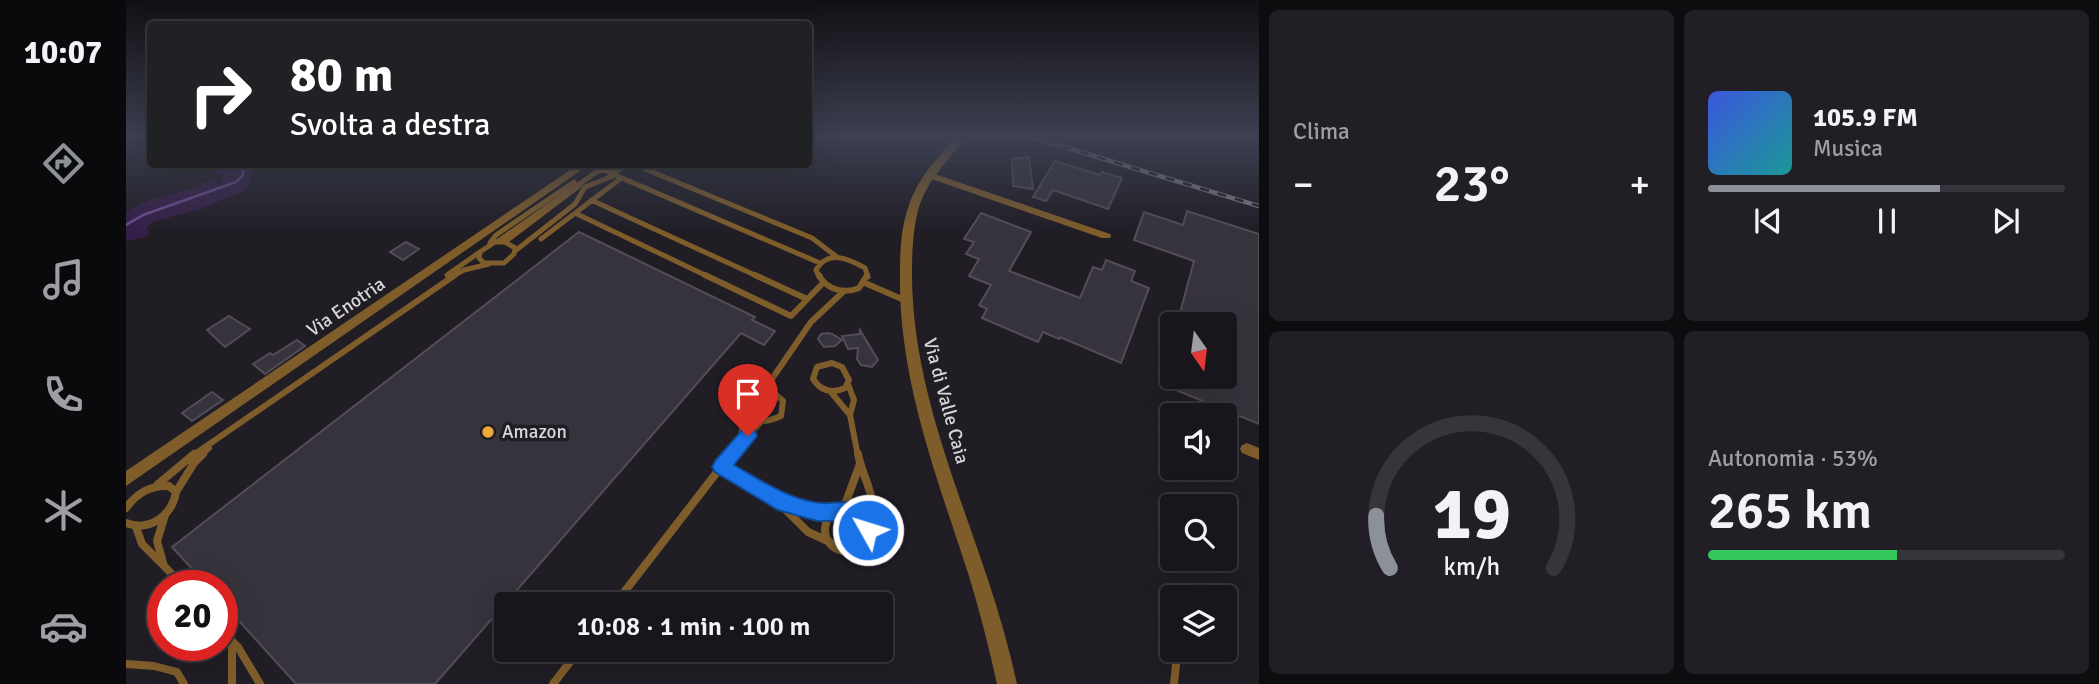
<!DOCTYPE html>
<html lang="it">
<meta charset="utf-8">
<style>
:root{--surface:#18161c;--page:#211f25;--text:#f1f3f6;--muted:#9f9fa3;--line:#36353b;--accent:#8c9099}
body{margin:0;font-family:Signika,sans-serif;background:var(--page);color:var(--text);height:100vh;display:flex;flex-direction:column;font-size:26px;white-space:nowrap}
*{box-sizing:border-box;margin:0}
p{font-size:23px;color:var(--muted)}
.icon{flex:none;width:38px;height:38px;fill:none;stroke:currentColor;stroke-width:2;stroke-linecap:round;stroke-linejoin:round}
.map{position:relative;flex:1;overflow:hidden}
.sheet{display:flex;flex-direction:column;gap:10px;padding:10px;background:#0d0c0f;width:840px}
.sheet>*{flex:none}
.top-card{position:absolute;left:21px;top:21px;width:665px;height:147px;border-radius:7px;box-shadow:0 7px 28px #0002,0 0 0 2px var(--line);background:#202124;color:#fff;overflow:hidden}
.needle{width:46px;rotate:166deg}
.buttons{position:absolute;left:1034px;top:312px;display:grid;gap:14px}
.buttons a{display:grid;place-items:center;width:77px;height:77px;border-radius:7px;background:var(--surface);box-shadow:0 7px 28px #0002,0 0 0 2px var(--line);font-size:35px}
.speed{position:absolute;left:21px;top:570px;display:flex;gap:14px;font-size:35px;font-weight:700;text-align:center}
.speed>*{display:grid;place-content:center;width:91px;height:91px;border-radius:50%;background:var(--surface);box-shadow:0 7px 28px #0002,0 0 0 2px var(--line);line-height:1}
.speed .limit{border:10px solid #d22;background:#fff;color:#111}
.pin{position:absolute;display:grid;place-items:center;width:60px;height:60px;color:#fff;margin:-72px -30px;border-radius:50% 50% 50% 0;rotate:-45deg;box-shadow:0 0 7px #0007}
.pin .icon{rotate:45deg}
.me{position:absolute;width:77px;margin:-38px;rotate:309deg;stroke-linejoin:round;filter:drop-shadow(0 0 5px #0008)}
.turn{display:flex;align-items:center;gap:24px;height:147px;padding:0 28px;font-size:32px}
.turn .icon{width:91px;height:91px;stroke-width:2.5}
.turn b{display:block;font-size:49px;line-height:60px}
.big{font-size:52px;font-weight:600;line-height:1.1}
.sheet .tile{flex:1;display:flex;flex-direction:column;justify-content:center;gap:10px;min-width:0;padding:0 24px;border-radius:10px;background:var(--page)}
.sheet .dial{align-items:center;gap:0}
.dial svg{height:182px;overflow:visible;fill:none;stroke:var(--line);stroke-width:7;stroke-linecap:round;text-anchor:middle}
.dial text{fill:var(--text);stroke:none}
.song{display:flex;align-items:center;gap:21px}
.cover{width:84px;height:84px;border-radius:10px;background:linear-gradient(135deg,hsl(230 70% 55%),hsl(180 70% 35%))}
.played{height:7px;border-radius:4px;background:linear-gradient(90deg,var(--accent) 65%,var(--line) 65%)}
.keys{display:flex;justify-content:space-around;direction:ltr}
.heat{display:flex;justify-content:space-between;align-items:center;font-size:38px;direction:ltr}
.charge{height:10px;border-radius:5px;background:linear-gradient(90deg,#34c759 53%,var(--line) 0)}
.sheet .tiles{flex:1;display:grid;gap:10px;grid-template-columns:repeat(2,1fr)}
.trip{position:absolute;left:368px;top:592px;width:399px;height:70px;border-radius:7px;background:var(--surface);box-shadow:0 7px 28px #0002,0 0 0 2px var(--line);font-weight:600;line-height:70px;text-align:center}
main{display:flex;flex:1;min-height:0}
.tab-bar{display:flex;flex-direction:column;width:126px;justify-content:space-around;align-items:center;background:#0a090b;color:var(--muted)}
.tab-bar .icon{width:49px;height:49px}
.tab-bar .active{color:var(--accent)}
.tab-bar b{font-size:32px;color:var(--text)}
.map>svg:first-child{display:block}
</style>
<main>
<nav class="tab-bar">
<b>10:07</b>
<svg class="icon active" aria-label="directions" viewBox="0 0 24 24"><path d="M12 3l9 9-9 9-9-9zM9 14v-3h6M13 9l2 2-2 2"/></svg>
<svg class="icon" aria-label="music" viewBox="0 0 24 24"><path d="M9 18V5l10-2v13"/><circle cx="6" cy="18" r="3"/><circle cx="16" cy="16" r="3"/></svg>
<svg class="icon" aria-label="phone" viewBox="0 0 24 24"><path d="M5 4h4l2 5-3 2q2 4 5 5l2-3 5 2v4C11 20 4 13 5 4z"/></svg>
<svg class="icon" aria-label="climate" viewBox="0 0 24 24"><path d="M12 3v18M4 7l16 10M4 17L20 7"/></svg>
<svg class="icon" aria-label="car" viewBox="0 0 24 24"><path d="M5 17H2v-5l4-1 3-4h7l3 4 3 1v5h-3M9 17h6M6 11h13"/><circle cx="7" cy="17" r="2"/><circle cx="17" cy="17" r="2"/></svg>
</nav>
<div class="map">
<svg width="1133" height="684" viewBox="0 0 1133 684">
<rect width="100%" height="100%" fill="#201d25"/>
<path fill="#341f48" d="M97 164 130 165 121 190 74 209 27 222 21 227 23 233 20 237 0 241V212C22 198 46 194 70 187 78 184 83 179 91 178L90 184H94L98 177 89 173Z"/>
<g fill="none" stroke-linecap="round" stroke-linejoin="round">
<path stroke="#704c94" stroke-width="2.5" d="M0 225 17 215 110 182 117 175V164"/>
</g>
<path fill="#37333c" stroke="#524d57" stroke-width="2" d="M903 157 907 189 887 186 886 159Z
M929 161 974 175 976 172 996 178 982 209 927 190 920 201 907 197Z
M1061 211 1133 234V424L1035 384 1044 353H1046V376H1099V324H1051L1068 261 1008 240 1018 212 1057 225Z
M855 213 905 232 883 271 954 298 967 267 976 270 980 260 1009 271 1005 281 1023 288 995 363 934 337 933 339 917 332 912 342 856 318 861 309 853 305 865 285 843 276 853 259 840 254 848 242 838 239Z
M453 232 629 317 626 320 649 331 638 345 615 333 309 684H170L96 602V586H82L46 547Z
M280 242 293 249 277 260 264 252Z
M103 316 124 329 99 347 81 330Z
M734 330 752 360 746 367 735 365 731 359 732 348 722 349 716 336 734 334Z
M702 333 706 334 716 340 709 346 698 347 692 339 695 334Z
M171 340 179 346 139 374 127 364 144 353 147 355Z
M86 392 97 400 66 421 56 413Z"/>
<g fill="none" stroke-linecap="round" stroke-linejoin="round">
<path stroke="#7f5d2b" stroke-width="5" d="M507 164 686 238 711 257
M482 172 694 263
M465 200 633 277
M449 213 583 277
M415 239 494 179
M369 242H379L389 248 388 254 378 263H358L353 258 354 252Z
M371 242 469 173 475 170 490 172 497 166
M379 242 454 185
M364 243 370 235 448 182
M389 251 449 204 459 187 487 176
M321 275 354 252
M325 277 338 270 363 264
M693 277 690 270C702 249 723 259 739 268L742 277"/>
<path stroke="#7f5d2b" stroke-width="6" d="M579 275 665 316 697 283
M629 275 681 299
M693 275C700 290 719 294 733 288L741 275
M739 283 778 300
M706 363 716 367 723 380 719 388C706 394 695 391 687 379L691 367Z
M722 384 728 400 724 415
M633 388 645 390 657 401 655 416C637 424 630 423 616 410L619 395Z
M639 389 685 322 718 291
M704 391 724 415 732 456
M614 440 619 414
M66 456 329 275
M75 456 83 448
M603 456 634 423"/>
<path stroke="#7f5d2b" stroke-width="8" d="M732 454C737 481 756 503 742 530
M595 467 652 501 705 513
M31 485 68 454
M50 492 68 463 77 454
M653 503 682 532 704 542
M0 508C11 493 24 485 43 486L50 492C46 516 23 532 0 523
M699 530a21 21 0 1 1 42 0a21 21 0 1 1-42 0Z
M717 510 734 464
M10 527 16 544 58 586
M37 563 31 541 39 515
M489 604 605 454
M96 631 112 647 134 684
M106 642V684
M0 664 28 666 51 672 58 684
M427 684 454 649
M1048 684 1051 655"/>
<path fill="#7f5d2b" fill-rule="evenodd" d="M453 164H464L0 486V471Z
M803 172 984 234 985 236 984 238H976L800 177 798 175Z
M1121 443 1133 448V460L1116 453 1114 449 1116 445Z"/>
<path fill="#7f5d2b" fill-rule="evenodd" d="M831 136H841C825 157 805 176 795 201 787 224 786 250 786 274 786 380 828 478 861 577 873 612 883 648 891 684H871C863 648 854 612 843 576 811 477 772 379 774 273 774 251 775 227 783 205 792 178 812 157 831 136Z"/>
<defs>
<path id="rail" d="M902 136 1133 206"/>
</defs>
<use href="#rail" stroke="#7e7b82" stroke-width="4.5"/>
<use href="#rail" stroke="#201d25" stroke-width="2.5" stroke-dasharray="9" stroke-linecap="butt"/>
</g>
<linearGradient id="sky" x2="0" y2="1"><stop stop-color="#121014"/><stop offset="0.59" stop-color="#3c4051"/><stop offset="1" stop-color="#3c4051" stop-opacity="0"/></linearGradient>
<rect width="1133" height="232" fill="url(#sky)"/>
<path fill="#1a73e8" stroke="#114b97" stroke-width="2" d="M622 428 629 430 631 436 608 465C636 481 662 499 694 503 708 505 724 497 737 507 744 512 749 523 752 530L749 537 742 540 735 537 724 521H691L652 510 589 472 586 467 589 461 616 430Z"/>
<circle fill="#eda83b" stroke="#201d25" stroke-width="2.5" cx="362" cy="432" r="7"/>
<g text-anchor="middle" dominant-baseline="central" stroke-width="7" stroke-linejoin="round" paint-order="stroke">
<g font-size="19" fill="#d8d5db" stroke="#201d25">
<text transform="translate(220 307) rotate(-34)">Via Enotria</text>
<text transform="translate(820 401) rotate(75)">Via di Valle Caia</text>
</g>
<g font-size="19" fill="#d8d5db" stroke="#201d25" text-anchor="start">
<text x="376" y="432">Amazon</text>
</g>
</g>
</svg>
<div class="buttons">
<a><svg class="needle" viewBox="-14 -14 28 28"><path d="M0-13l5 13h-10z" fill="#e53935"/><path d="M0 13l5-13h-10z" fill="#9f9fa3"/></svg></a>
<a><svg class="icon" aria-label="sound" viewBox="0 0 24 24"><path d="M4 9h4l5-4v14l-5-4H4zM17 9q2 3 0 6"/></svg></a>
<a><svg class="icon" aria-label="search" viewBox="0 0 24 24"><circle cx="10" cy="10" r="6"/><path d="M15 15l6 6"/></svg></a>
<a><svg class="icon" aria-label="layers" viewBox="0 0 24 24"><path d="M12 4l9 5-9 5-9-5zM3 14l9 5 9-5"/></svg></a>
</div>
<div class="speed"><div class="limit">20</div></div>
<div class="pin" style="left:622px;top:436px;background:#d93025"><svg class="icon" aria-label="arrive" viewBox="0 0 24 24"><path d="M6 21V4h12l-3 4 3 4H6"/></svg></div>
<svg class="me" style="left:742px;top:530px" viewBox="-20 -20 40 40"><circle r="17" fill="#1a73e8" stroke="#fff" stroke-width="3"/><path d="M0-11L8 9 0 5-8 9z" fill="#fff"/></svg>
<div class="trip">10:08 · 1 min · 100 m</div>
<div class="top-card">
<div class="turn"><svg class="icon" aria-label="right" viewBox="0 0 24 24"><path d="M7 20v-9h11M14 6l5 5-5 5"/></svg><div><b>80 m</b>Svolta a destra</div></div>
</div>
</div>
<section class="sheet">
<div class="tiles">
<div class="tile"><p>Clima</p>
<div class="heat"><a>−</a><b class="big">23°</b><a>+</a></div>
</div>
<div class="tile">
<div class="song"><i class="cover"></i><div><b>105.9 FM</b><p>Musica</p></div></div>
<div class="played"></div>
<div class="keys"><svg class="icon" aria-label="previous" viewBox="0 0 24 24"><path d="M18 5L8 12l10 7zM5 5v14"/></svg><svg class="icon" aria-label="pause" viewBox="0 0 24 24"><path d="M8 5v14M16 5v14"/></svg><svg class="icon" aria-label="next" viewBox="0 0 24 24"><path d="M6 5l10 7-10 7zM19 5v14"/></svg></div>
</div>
<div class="tile dial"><svg viewBox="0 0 100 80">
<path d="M14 69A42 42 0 1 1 86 69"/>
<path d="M14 69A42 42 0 0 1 8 46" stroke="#8c9099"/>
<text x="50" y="56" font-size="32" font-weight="700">19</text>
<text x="50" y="72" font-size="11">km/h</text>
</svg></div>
<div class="tile"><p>Autonomia · 53%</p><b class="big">265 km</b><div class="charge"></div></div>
</div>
</section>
</main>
